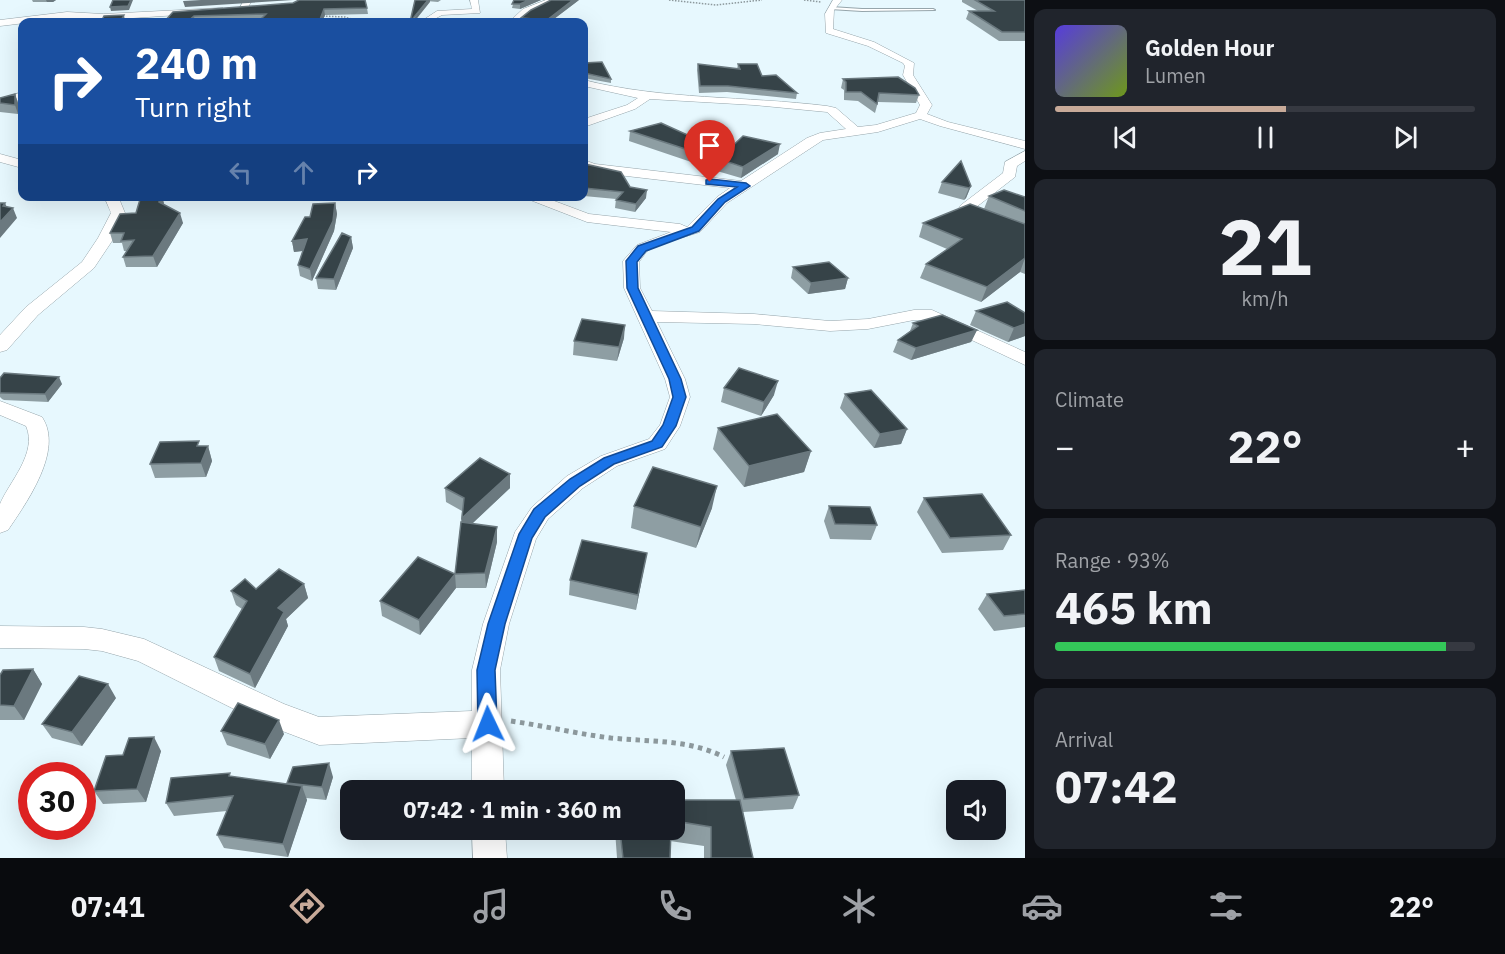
<!DOCTYPE html>
<meta charset="utf-8">
<style>
:root{--surface:#171b24;--page:#20242c;--text:#f1f3f6;--muted:#9ea1a6;--line:#363941;--accent:#c8aa99}
body{margin:0;font-family:"IBM Plex Sans",sans-serif;background:var(--page);color:var(--text);height:100vh;display:flex;flex-direction:column;font-size:22px;white-space:nowrap}
*{box-sizing:border-box;margin:0}
p{font-size:20px;color:var(--muted)}
.icon{flex:none;width:33px;height:33px;fill:none;stroke:currentColor;stroke-width:2;stroke-linecap:round;stroke-linejoin:round}
.map{position:relative;flex:1;overflow:hidden}
.side{display:flex;flex-direction:column;gap:9px;padding:9px;background:#0d0f14;width:480px}
.side>*{flex:none}
.top-card{position:absolute;left:18px;top:18px;width:570px;height:183px;border-radius:12px;box-shadow:0 6px 24px #0002;background:#1a4fa0;color:#fff;overflow:hidden}
.buttons{position:absolute;left:946px;top:780px;display:grid;gap:12px}
.buttons a{display:grid;place-items:center;width:60px;height:60px;border-radius:12px;background:var(--surface);box-shadow:0 6px 24px #0002;font-size:30px}
.speed{position:absolute;left:18px;top:762px;display:flex;gap:12px;font-size:30px;font-weight:700;text-align:center}
.speed>*{display:grid;place-content:center;width:78px;height:78px;border-radius:50%;background:var(--surface);box-shadow:0 6px 24px #0002;line-height:1}
.speed .limit{border:9px solid #d22;background:#fff;color:#111}
.pin{position:absolute;display:grid;place-items:center;width:51px;height:51px;color:#fff;margin:-62px -26px;border-radius:50% 50% 50% 0;rotate:-45deg;box-shadow:0 0 6px #0007}
.pin .icon{rotate:45deg}
.me{position:absolute;width:66px;margin:-33px;rotate:358deg;stroke-linejoin:round;filter:drop-shadow(0 0 4px #0008)}
.turn{display:flex;align-items:center;gap:21px;height:126px;padding:0 18px;font-size:27px}
.turn .icon{width:78px;height:78px;stroke-width:2.5}
.turn b{display:block;font-size:42px;line-height:51px}
.lanes{display:flex;align-items:center;height:57px;padding:0 18px;background:#0003;justify-content:center;gap:30px;direction:ltr}
.lanes .off{opacity:.35}
.big{font-size:45px;font-weight:700;line-height:1.1}
.side .widget{flex:1;display:flex;flex-direction:column;justify-content:center;gap:9px;min-width:0;padding:0 21px;border-radius:12px;background:var(--page)}
.side .dial{align-items:center;gap:0}
.dial b{font-size:78px;line-height:1}
.song{display:flex;align-items:center;gap:18px}
.cover{width:72px;height:72px;border-radius:9px;background:linear-gradient(135deg,hsl(250 70% 55%),hsl(80 70% 35%))}
.played{height:6px;border-radius:3px;background:linear-gradient(90deg,var(--accent) 55%,var(--line) 55%)}
.keys{display:flex;justify-content:space-around;direction:ltr}
.heat{display:flex;justify-content:space-between;align-items:center;font-size:33px;direction:ltr}
.charge{height:9px;border-radius:4px;background:linear-gradient(90deg,#34c759 93%,var(--line) 0)}
.trip{position:absolute;left:340px;top:780px;width:345px;height:60px;border-radius:12px;background:var(--surface);box-shadow:0 6px 24px #0002;font-weight:700;line-height:60px;text-align:center}
.dock{display:flex;height:96px;justify-content:space-around;align-items:center;background:#090b0e;color:var(--muted)}
.dock .icon{width:42px;height:42px}
.dock .on{color:var(--accent)}
.dock b{font-size:27px;color:var(--text)}
main{display:flex;flex:1;min-height:0}
.map>svg:first-child{display:block}
</style>
<main>
<div class="map">
<svg width="1025" height="858" viewBox="0 0 1025 858">
<rect width="100%" height="100%" fill="#e7f8fe"/>
<g fill="none" stroke-linecap="round" stroke-linejoin="round">
<defs>
<path id="service" d="M831 7 862 9H933L935 10 862 11 830 9Z"/>
<path id="minor" d="M244 0H252L245 13 247 22H239L237 13Z
M470 0H478L480 13 442 15 429 22H420L437 11 472 9Z
M546 0H557L529 13 518 22H509L523 9Z
M833 0H842L834 10 833 29 874 42 914 63 913 75 932 105 927 114 948 122 1025 141V149L940 126 920 119 878 132 823 140 727 203 700 232 661 244 647 251 639 262 640 288 652 311 754 314 830 321 868 319 914 310H932L1025 352V365L929 320H914L868 329 830 331 754 324 657 322 685 379 690 397 680 426 665 449 617 466 583 488 548 519 536 539 509 624 500 670 504 790H472V738L319 745 264 724 138 661 102 651 84 649 0 648V626L84 627 102 629 144 639 284 704 319 717 472 711V670L483 624 515 532 532 507 567 476 601 456 649 439 660 425 670 397 665 379 624 288 623 261 637 245 671 232 587 222 520 196H541L589 214 680 224 687 227 717 197 730 188 592 172 584 169V160L595 164 741 181 807 138 820 133 846 129 827 112 754 105 650 99 635 109 584 127V119L627 105 638 98 584 86V80C663 100 746 96 827 106L836 108 858 127 876 125 916 113 920 105 903 75 905 66 903 63 868 46 826 33 825 14Z
M220 8H223V12L103 20 67 18 0 26V20L67 12 103 14Z
M22 92V99L0 107V100Z
M1025 151V161L1017 166 1015 177 975 208 1025 229V239L967 216 959 208 961 205 1003 173 1005 162Z
M0 154 22 160V168L0 162Z
M104 196H118L125 213 114 238 94 268 38 315 7 350 0 352V335L26 307 82 262 98 238 111 213Z
M0 401 42 417C64 450 27 502 8 530L0 533C0 524 0 512 0 504 9 482 38 453 26 426L0 415Z
M472 830H505L507 858H473Z"/>
</defs>
<use href="#service" stroke="#96a5ab" stroke-width="2"/>
<use href="#minor" stroke="#96a5ab" stroke-width="1"/>
<path stroke="#8c989c" stroke-width="1.5" stroke-dasharray="1.5 1.5" stroke-linecap="butt" d="M669 0 716 5 762 0
M804 0 821 2
M320 16 345 17 360 22"/>
<path stroke="#8c989c" stroke-width="5" stroke-dasharray="4.5 4.5" stroke-linecap="butt" d="M511 721C545 726 578 734 611 738 650 742 688 739 724 757"/>
<use href="#service" fill="#fff" fill-rule="evenodd"/>
<use href="#minor" fill="#fff" fill-rule="evenodd"/>
</g>
<path fill="#8e9ea3" d="M32 0H56L53 2H33Z
M415 0H441L438 2Z
M514 0H541L520 9 512 8Z
M579 0 550 22H521V18Z
M962 0H1025V41H999L966 19 969 11H978L962 2Z
M293 3 367 8 368 14 325 15 322 22H258L259 21 195 22 173 12Z
M584 63 611 79V83L584 78Z
M698 64 737 69 738 64 797 93 796 99 727 92 699 93 697 70Z
M843 79 919 95 916 103 878 102 875 113 858 101 844 100V90L841 88Z
M15 94 18 103V114L0 112V98Z
M630 131 710 157 706 167 629 141Z
M778 154 741 178 717 171 719 159Z
M584 165 630 187 646 198 635 212 615 208 616 199 584 196Z
M942 182 971 186 966 198 964 200 938 193Z
M141 196H162L163 204 183 223 157 267H126L123 257 127 251H124L122 243H113L110 233 136 213Z
M989 196 1025 197V274L1020 272 981 302 920 278 926 264 947 249 919 237 923 223 984 209Z
M335 203 337 214 334 231 312 281 300 276 298 265 303 251 294 252 292 241 310 217Z
M351 237 353 248 336 290 318 289 316 278Z
M793 267 848 278 845 289 808 294 791 278Z
M976 311 1025 313V336L1008 342 970 325Z
M913 323 977 330 971 342 911 360 893 352 898 340 910 331Z
M624 338 617 361 573 355 574 341Z
M0 378 62 384 48 402 4 400 2 399 0 397Z
M724 388 774 395 761 416 721 402Z
M845 394 907 429 901 444 874 448 840 408Z
M718 428 811 451 804 472 744 487 713 449Z
M208 446 212 461 206 477 155 478 150 464Z
M445 488H510L472 524 497 542 486 588H456L420 635 382 616 380 601 455 574 462 511 446 502Z
M924 498 1011 535 1003 550 942 553 917 512Z
M634 506 712 508 696 548 631 528Z
M829 506 877 525 871 540 830 539 824 521Z
M647 553 636 610 569 595 570 580Z
M304 584 308 598 286 619 288 626 255 688 219 671 214 657 242 609 236 605 231 591Z
M1025 590V627L994 631 978 609 987 594Z
M33 669 42 684 24 720H0V675Z
M116 698 82 746 52 738 42 724Z
M221 731 284 734 270 759 227 745Z
M161 751 146 802 103 804 94 791 123 755Z
M731 751 799 795 793 809 743 812 753 858H704V846L670 841V858H617L615 830H675V800H736L726 765Z
M232 777 288 784 287 783 333 777 326 800 306 798 307 800 288 857 224 848 217 835 227 811 174 816 166 803Z"/>
<path fill="#6b797f" d="M46 0H56L53 2H47Z
M131 0H133L129 10 111 11 110 7Z
M201 0H293L185 7 183 1Z
M428 0H430V2L414 22H411Z
M529 0H541L520 9V4Z
M573 0H579L550 22H547V20Z
M324 9 325 15 322 22H319Z
M124 15 125 21V22H120Z
M194 16 195 22H187Z
M15 94 18 103V114L15 105Z
M780 144 778 154 741 178 743 167Z
M712 146 710 157 706 167 707 156Z
M971 186 966 198 964 200 969 188Z
M647 190 646 198 635 212 636 204Z
M160 196H162L164 203 161 212 159 202Z
M5 203 9 212 13 208 17 218 0 238V222L3 206Z
M335 203 337 214 334 231 312 281 310 269Z
M180 213 183 223 157 267 153 256Z
M351 237 353 248 336 290 334 279Z
M307 239 309 250 294 252 292 241Z
M1025 258 1020 272 981 302 987 287Z
M848 278 845 289 808 294 811 283Z
M1025 324V336L1008 342 1014 328Z
M625 325 624 338 617 361 619 347Z
M977 330 971 342 911 360 916 348Z
M59 377 62 384 48 402 45 394Z
M778 381 774 395 761 416 764 402Z
M907 429 901 444 874 448 880 434Z
M208 446 212 461 206 477 201 463Z
M811 451 804 472 744 487 749 466Z
M510 474V488L462 533V518Z
M717 486 712 508 696 548 701 527Z
M497 527V542L486 588 485 573Z
M647 553 644 567 636 610 638 595Z
M455 574 456 588 420 635 419 620Z
M304 584 308 598 286 619 288 626 255 688 250 674 278 608Z
M33 669 42 684 24 720 14 706Z
M108 684 116 698 82 746 72 732Z
M279 720 284 734 270 759 265 744Z
M154 737 161 751 146 802 137 789Z
M329 763 333 777 326 800 322 787Z
M302 786 307 800 288 857 283 844Z"/>
<path fill="#364348" stroke="#6b797f" stroke-width="1.5" d="M113 0H131L128 6 110 7Z
M299 0H365L367 8 324 9 319 22H258L266 14 194 16 187 22H164L173 12 293 3Z
M415 0H428L410 22Z
M514 0H529L520 4H512Z
M551 0H573L547 20 521 18 531 10Z
M975 0H1025V32H1002L969 11H994Z
M124 15 120 22H101L104 16Z
M602 62 611 79 584 73V63Z
M698 64 740 69 738 64H757L762 76 776 75 797 93 728 86H700Z
M898 77 915 88 919 95 879 93 877 104 861 92H846V82L843 79Z
M15 94V105L0 103V98Z
M661 123 712 146 707 156 630 131Z
M743 136 780 144 743 167 719 159Z
M961 161 971 186 969 188 942 182Z
M585 164 621 172 630 187 647 190 636 204 616 200 623 192 584 188V165Z
M1004 190 1025 197V211L989 196Z
M141 196H160L159 202 180 213 153 256 123 257 134 240 121 241 124 233H110L120 214 136 213Z
M0 203H5L3 206 13 208 0 222Z
M335 203 333 221 310 269 298 265 307 239 292 241 305 217H310L313 204Z
M970 204 1025 224V258L987 287 926 264 962 239 923 223Z
M342 233 351 237 334 279 316 278Z
M829 262 848 278 811 283 793 267Z
M1007 302 1025 313V324L1014 328 976 311Z
M942 315 977 330 916 348 898 340 918 326 913 323Z
M582 319 625 325 619 347 574 341Z
M739 368 778 381 764 402 724 388Z
M4 373 59 377 45 394 1 393H0V378Z
M871 390 907 429 880 434 845 394Z
M777 414 811 451 749 466 718 428Z
M199 441 197 446H208L201 463 150 464 160 442Z
M480 458 510 474 462 518 464 498 445 488Z
M653 467 717 486 701 527 634 506Z
M982 494 1011 535 950 538 924 498Z
M829 506 870 507 877 525 835 524Z
M461 522 497 527 485 573 455 574Z
M582 540 647 553 638 595 570 580Z
M418 557 455 574 419 620 380 601Z
M279 569 304 584 278 608 284 612 250 674 214 657 247 601 231 591 245 579 256 589Z
M1025 590V614L1004 616 987 594Z
M33 669 14 706 0 705V675L3 670Z
M79 676 108 684 72 732 42 724Z
M238 703 279 720 265 744 221 731Z
M154 737 137 789 94 791 106 756 123 755 129 738Z
M784 748 799 795 744 799 731 751Z
M329 763 322 787 287 783 293 767Z
M230 773 229 776 302 786 283 844 217 835 233 796 166 803 171 778Z
M675 800H740L753 858H711V827L675 821Z
M620 830H671L670 858H623Z"/>
<path fill="#1a73e8" stroke="#114b97" stroke-width="1.5" d="M710 179 746 183 750 186 725 202 699 231 646 251 637 262 638 288 681 379 686 397 676 426 662 447 614 464 580 486 545 517 532 538 505 624 495 670 497 724 494 730 488 733 481 730 478 724 477 670 488 624 519 534 534 509 570 479 604 458 652 441 663 425 673 397 669 379 627 288 626 261 638 246 692 227 718 199 737 187 706 184V180Z"/>
</svg>
<div class="buttons">
<a><svg class="icon" aria-label="sound" viewBox="0 0 24 24"><path d="M4 9h4l5-4v14l-5-4H4zM17 9q2 3 0 6"/></svg></a>
</div>
<div class="speed"><div class="limit">30</div></div>
<div class="pin" style="left:710px;top:182px;background:#d93025"><svg class="icon" aria-label="arrive" viewBox="0 0 24 24"><path d="M6 21V4h12l-3 4 3 4H6"/></svg></div>
<svg class="me" style="left:488px;top:724px" viewBox="-20 -20 40 40"><path d="M0-17L14 15 0 8-14 15z" fill="#1a73e8" stroke="#fff" stroke-width="4"/></svg>
<div class="trip">07:42 · 1 min · 360 m</div>
<div class="top-card">
<div class="turn"><svg class="icon" aria-label="right" viewBox="0 0 24 24"><path d="M7 20v-9h11M14 6l5 5-5 5"/></svg><div><b>240 m</b>Turn right</div></div>
<div class="lanes"><svg class="icon off" aria-label="left" viewBox="0 0 24 24"><path d="M17 20v-9H6M10 6l-5 5 5 5"/></svg><svg class="icon off" aria-label="ahead" viewBox="0 0 24 24"><path d="M12 20V5M6 11l6-6 6 6"/></svg><svg class="icon" aria-label="right" viewBox="0 0 24 24"><path d="M7 20v-9h11M14 6l5 5-5 5"/></svg></div>
</div>
</div>
<section class="side">
<div class="widget">
<div class="song"><i class="cover"></i><div><b>Golden Hour</b><p>Lumen</p></div></div>
<div class="played"></div>
<div class="keys"><svg class="icon" aria-label="previous" viewBox="0 0 24 24"><path d="M18 5L8 12l10 7zM5 5v14"/></svg><svg class="icon" aria-label="pause" viewBox="0 0 24 24"><path d="M8 5v14M16 5v14"/></svg><svg class="icon" aria-label="next" viewBox="0 0 24 24"><path d="M6 5l10 7-10 7zM19 5v14"/></svg></div>
</div>
<div class="widget dial"><b>21</b><p>km/h</p></div>
<div class="widget"><p>Climate</p>
<div class="heat"><a>−</a><b class="big">22°</b><a>+</a></div>
</div>
<div class="widget"><p>Range · 93%</p><b class="big">465 km</b><div class="charge"></div></div>
<div class="widget"><p>Arrival</p><b class="big">07:42</b></div>
</section>
</main>
<nav class="dock">
<b>07:41</b>
<svg class="icon on" aria-label="directions" viewBox="0 0 24 24"><path d="M12 3l9 9-9 9-9-9zM9 14v-3h6M13 9l2 2-2 2"/></svg>
<svg class="icon" aria-label="music" viewBox="0 0 24 24"><path d="M9 18V5l10-2v13"/><circle cx="6" cy="18" r="3"/><circle cx="16" cy="16" r="3"/></svg>
<svg class="icon" aria-label="phone" viewBox="0 0 24 24"><path d="M5 4h4l2 5-3 2q2 4 5 5l2-3 5 2v4C11 20 4 13 5 4z"/></svg>
<svg class="icon" aria-label="climate" viewBox="0 0 24 24"><path d="M12 3v18M4 7l16 10M4 17L20 7"/></svg>
<svg class="icon" aria-label="car" viewBox="0 0 24 24"><path d="M5 17H2v-5l4-1 3-4h7l3 4 3 1v5h-3M9 17h6M6 11h13"/><circle cx="7" cy="17" r="2"/><circle cx="17" cy="17" r="2"/></svg>
<svg class="icon" aria-label="filters" viewBox="0 0 24 24"><path d="M4 7h16M4 17h16"/><circle cx="9" cy="7" r="2"/><circle cx="15" cy="17" r="2"/></svg>
<b>22°</b>
</nav>
